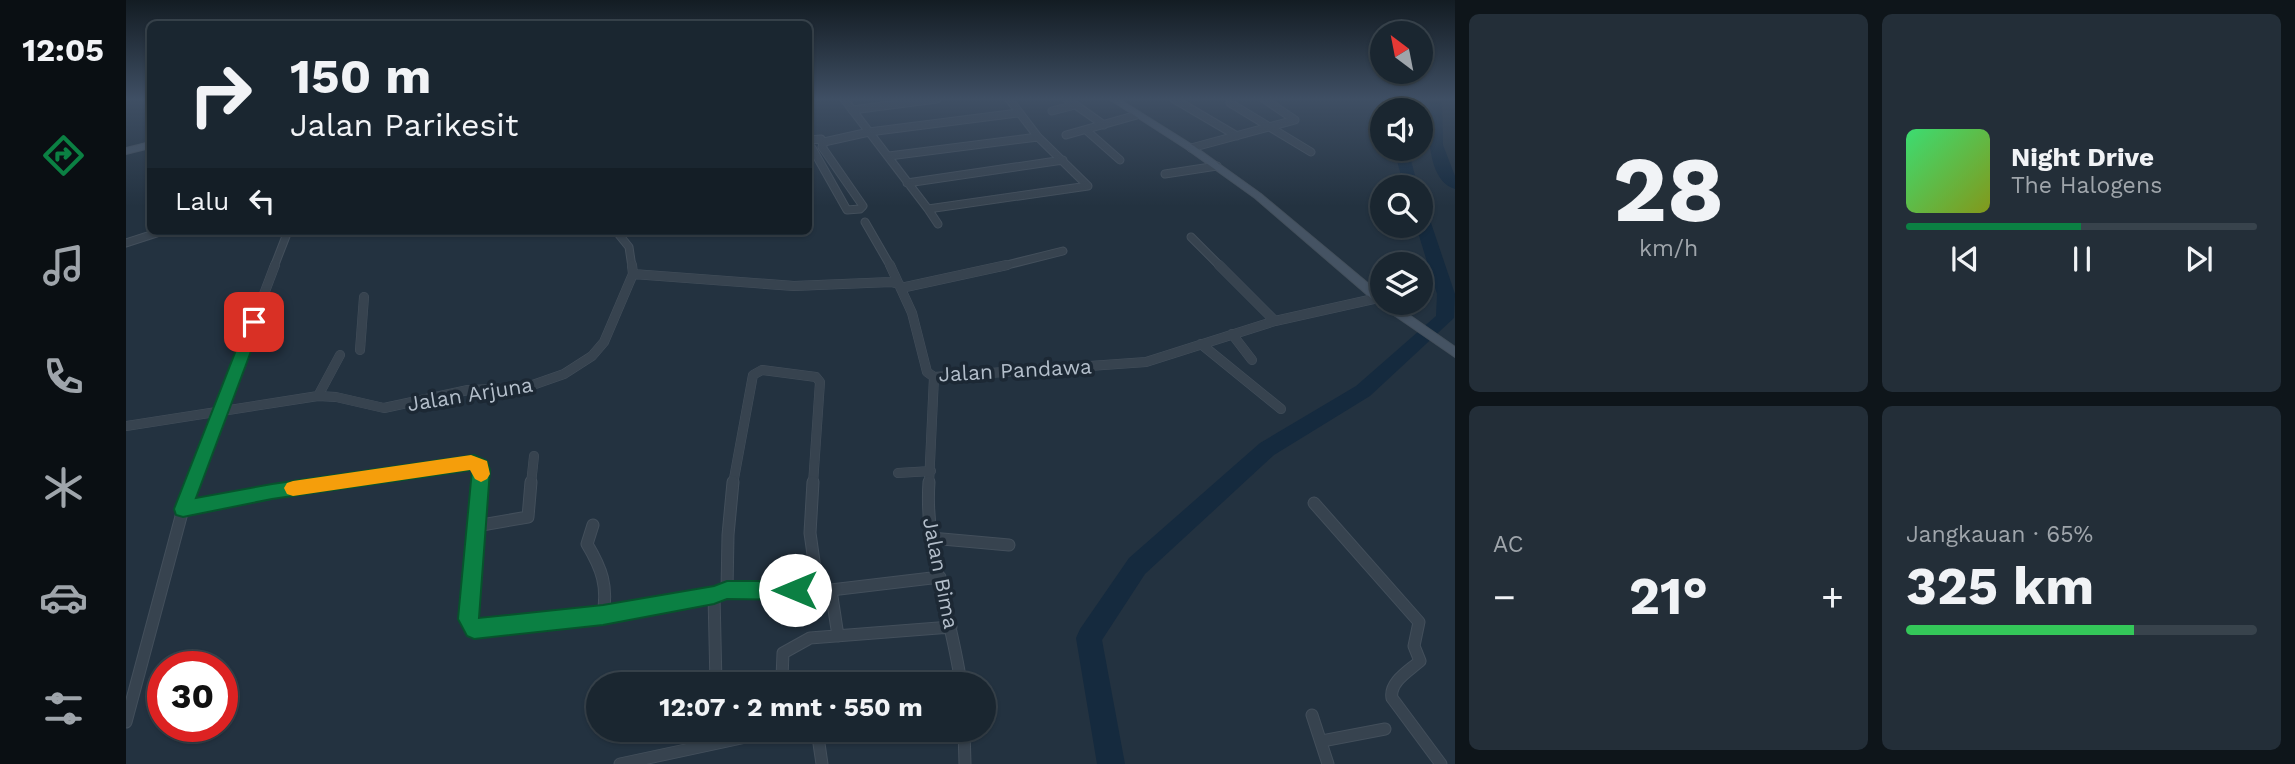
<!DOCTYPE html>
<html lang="id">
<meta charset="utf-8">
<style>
:root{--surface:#1a2630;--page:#232e38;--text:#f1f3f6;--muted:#9fa5ab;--line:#38434c;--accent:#0b8043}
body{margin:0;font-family:"Work Sans",sans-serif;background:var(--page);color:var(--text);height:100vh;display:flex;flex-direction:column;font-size:26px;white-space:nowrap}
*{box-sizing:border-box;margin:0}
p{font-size:23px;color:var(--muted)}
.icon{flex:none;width:38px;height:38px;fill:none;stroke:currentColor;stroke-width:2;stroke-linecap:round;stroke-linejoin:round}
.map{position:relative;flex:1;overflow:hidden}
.side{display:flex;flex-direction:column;gap:14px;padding:14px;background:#0e151a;width:840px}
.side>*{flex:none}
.guide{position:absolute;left:21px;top:21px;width:665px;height:214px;border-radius:10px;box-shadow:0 2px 5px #0004,0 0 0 2px var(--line);background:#1a2630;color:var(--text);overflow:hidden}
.needle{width:46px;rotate:328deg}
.tools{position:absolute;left:1244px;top:21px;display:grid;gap:14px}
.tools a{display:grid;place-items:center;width:63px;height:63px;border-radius:50%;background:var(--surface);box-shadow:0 2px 5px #0004,0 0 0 2px var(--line);font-size:35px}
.speed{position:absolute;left:21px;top:651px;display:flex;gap:14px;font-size:35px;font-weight:700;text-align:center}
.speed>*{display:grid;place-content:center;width:91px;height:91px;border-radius:50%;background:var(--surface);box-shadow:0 2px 5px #0004,0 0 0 2px var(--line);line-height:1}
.speed .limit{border:10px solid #d22;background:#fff;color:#111}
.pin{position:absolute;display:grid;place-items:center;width:60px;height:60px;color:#fff;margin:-30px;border-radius:14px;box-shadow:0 4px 10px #0006}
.me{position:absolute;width:77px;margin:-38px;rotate:270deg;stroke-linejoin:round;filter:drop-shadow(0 0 5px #0008)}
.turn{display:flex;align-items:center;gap:24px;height:147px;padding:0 28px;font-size:32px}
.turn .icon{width:91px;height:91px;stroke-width:2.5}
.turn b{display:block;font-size:49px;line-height:60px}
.then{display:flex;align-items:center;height:66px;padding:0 28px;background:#0003;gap:14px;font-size:26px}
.big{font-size:52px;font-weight:700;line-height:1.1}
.side .card{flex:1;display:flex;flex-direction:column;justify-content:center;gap:10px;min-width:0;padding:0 24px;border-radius:10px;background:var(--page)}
.side .dial{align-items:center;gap:0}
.dial b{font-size:91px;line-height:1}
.song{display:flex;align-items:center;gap:21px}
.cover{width:84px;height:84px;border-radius:10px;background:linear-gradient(135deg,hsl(140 70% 55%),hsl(70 70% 35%))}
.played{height:7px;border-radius:4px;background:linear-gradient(90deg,var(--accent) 50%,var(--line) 50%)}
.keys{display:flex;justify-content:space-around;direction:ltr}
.heat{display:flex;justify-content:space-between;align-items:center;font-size:38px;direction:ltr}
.charge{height:10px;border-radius:5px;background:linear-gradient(90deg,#34c759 65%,var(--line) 0)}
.side .tiles{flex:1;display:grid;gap:14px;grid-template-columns:repeat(2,1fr)}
.trip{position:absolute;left:460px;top:672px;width:410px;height:70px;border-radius:35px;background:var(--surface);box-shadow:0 2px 5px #0004,0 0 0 2px var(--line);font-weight:700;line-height:70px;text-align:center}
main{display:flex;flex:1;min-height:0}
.dock{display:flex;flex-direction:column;width:126px;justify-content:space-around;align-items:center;background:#0a0f13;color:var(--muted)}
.dock .icon{width:49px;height:49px}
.dock .selected{color:var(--accent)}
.dock b{font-size:32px;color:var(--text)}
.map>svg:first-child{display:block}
</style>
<main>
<nav class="dock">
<b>12:05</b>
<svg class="icon selected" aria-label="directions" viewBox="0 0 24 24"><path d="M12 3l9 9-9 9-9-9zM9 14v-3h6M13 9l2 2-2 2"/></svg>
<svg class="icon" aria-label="music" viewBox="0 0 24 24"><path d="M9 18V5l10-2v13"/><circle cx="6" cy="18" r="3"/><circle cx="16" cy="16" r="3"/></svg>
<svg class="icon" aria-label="phone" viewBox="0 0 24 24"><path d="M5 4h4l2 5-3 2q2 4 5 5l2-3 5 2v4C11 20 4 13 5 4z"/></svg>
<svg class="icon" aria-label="climate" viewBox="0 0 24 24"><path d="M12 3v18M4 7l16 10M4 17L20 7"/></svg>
<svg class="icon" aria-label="car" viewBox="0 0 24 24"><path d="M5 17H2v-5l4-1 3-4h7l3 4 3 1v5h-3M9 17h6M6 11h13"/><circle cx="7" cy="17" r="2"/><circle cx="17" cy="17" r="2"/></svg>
<svg class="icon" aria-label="filters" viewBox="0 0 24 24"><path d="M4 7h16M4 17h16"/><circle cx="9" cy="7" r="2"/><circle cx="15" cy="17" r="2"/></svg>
</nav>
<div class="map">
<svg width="1329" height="764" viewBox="0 0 1329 764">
<rect width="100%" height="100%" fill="#233240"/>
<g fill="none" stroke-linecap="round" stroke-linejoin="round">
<path fill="#152a3e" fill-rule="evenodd" d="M1266 99H1278L1275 110H1263Z
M1304 99H1316L1317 145 1329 176V189C1299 180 1302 124 1304 99Z
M1268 149H1282L1292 187H1278Z
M1295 212 1303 217 1329 294 1328 318 1244 396 1148 455 1019 574 976 640 999 764H971L950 638 954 629 1003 558 1134 443 1230 386 1310 316 1311 294 1290 226H1295Z"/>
<defs>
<path id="street-far2" d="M718 99 802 209 962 186 912 137 883 99
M941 99 978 125
M1048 99 1111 136
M1104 103 1185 152
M726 110 811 99
M926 111 949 105
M960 130 994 160
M940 135 1011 115
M682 140 695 139 697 146
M698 142 743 132 892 113
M686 148 721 210 734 209 737 206 696 147
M1065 148 1169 120 1138 99
M763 156 912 137
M1039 174 1091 166
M781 183 937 160
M802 209 812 224
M739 222 765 267
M490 231 503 247 506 267
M1065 237 1095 267
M0 243 37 231
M148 267 162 231
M873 267 937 251"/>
<path id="street-far1" d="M764 265 786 313 801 372 808 377 1020 362 1149 321 1252 298
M1093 265 1149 321
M507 274 668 286 765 282 773 284
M775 288 881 265
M1106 334 1126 360
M1075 344 1155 409
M234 350 238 297
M192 396 214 355
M0 426 192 396 210 397 258 408 342 390 398 388 438 374 466 356 478 342 507 274 506 265
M772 473 805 471
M66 484 149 265
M206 484 352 464 356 470 355 484
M405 484 408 456
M607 484 627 375 636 370 690 377 694 382 687 484
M803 484 808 377"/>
<path id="street" d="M355 482 342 619 348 629 477 615 588 595 601 590H705L814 577
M687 482 684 533 692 590
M803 482C798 550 826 617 835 684
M1188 503 1293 622 1288 646 1294 661C1283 671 1263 682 1266 698L1315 764
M57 509 146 492 219 482
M467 525 461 544C476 569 482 586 477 615
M350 526 402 517 405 482
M805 538 883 545
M601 590 602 535 607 482
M705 590 712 636
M588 595 590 684
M656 678 657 653 684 638 825 627
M1186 715 1202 764
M0 722 57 509 67 482
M691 730 696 764
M838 730 839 764
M1196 741 1259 729
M494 764 634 734"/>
<path id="secondary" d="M983 99H993L1068 146 1135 194 1256 295V303H1266L1329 347V357L1252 304 1129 198 1062 150Z
M24 142V148L0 154V148Z"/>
</defs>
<use href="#street-far2" stroke="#434f5b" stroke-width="9"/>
<use href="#street-far1" stroke="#434f5b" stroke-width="10"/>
<use href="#street" stroke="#434f5b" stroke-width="13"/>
<use href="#secondary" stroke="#434f5b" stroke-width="2"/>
<use href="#street-far2" stroke="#37434f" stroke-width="7"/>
<use href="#street-far1" stroke="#37434f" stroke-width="9"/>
<use href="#street" stroke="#37434f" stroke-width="11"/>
<use href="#secondary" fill="#455363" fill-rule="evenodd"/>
</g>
<linearGradient id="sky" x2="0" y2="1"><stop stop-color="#131c23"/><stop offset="0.48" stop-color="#3f4f64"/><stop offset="1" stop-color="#3f4f64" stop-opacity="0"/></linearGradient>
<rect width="1329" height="206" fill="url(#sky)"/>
<path fill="#0b8043" stroke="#07532c" stroke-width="2" d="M128 317 136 322 70 498 146 484 348 455 361 461 364 470 353 618 477 605 588 586 601 581H669L676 584 679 590 676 597 669 600 601 599 588 604 477 625 348 639 341 636 332 619 346 470 146 499 57 517 50 515 48 509 121 322Z"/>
<path fill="#f59e0b" d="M345 455 361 461 364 474 361 479 355 482 349 479 344 470 167 496 161 494 158 488 161 483 167 481Z"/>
<g text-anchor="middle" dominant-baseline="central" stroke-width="7" stroke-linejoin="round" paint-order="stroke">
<g font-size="21" fill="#b3beca" stroke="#1c2834">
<text transform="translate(889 370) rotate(-3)">Jalan Pandawa</text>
<text transform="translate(344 394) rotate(-9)">Jalan Arjuna</text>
<text transform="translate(815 573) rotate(79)">Jalan Bima</text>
</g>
</g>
</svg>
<div class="tools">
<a><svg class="needle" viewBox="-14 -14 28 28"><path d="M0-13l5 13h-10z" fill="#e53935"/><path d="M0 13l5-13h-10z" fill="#9fa5ab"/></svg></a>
<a><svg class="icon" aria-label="sound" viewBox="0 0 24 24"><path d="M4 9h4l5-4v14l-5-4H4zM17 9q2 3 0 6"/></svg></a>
<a><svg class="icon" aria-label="search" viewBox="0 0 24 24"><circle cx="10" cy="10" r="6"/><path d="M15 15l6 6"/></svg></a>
<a><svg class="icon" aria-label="layers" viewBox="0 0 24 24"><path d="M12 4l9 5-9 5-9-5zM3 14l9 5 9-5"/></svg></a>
</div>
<div class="speed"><div class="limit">30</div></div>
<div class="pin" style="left:128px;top:322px;background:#d93025"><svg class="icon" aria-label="arrive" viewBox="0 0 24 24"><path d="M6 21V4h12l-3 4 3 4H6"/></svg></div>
<svg class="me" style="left:669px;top:590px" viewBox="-20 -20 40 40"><circle r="19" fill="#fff"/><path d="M0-13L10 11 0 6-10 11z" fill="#0b8043"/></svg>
<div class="trip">12:07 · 2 mnt · 550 m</div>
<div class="guide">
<div class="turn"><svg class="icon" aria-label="right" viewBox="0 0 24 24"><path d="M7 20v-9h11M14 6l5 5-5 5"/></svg><div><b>150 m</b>Jalan Parikesit</div></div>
<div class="then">Lalu<svg class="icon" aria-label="left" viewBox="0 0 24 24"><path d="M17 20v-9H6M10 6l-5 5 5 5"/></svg></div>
</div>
</div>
<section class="side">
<div class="tiles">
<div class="card dial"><b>28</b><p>km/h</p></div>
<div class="card">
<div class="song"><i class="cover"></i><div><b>Night Drive</b><p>The Halogens</p></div></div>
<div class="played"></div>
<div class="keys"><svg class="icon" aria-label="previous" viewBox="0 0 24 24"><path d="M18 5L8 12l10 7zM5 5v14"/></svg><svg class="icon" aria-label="pause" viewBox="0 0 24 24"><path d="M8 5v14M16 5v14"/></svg><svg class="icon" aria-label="next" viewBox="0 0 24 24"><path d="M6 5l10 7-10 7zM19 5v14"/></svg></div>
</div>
<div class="card"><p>AC</p>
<div class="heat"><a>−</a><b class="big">21°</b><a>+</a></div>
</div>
<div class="card"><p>Jangkauan · 65%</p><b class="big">325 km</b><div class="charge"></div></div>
</div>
</section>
</main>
